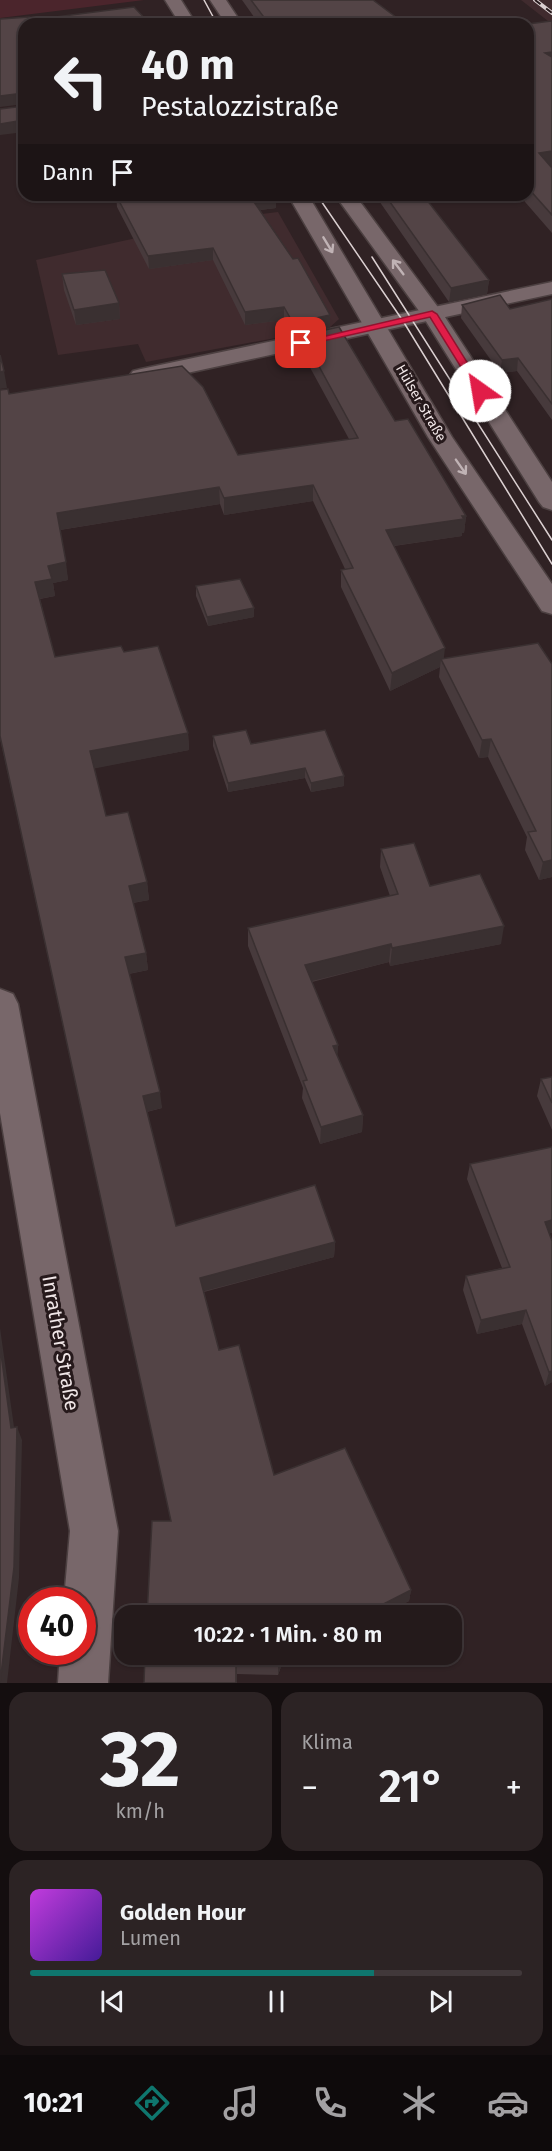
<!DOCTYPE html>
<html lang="de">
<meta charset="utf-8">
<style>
:root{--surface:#241a1b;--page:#2c2324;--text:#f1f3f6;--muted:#a3a1a3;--line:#41383a;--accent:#0f766e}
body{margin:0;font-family:"Fira Sans",sans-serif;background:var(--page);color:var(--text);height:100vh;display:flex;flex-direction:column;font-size:22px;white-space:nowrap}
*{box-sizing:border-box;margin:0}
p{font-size:20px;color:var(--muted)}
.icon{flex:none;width:33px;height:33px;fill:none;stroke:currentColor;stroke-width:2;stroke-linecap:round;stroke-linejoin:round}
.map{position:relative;height:1683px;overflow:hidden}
.sheet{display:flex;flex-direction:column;gap:9px;padding:9px;background:#140e0f;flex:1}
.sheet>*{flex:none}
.banner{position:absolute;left:18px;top:18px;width:516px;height:183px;border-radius:18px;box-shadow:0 2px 4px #0004,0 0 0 2px var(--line);background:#241a1b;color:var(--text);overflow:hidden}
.speed{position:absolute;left:18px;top:1587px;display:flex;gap:12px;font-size:30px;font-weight:700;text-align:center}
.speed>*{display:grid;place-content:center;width:78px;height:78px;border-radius:50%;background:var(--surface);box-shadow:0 2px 4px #0004,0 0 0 2px var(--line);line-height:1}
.speed .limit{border:9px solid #d22;background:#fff;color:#111}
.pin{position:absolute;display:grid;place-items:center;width:51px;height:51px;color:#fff;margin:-26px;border-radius:12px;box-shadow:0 3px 9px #0006}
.me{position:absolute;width:66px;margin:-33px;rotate:328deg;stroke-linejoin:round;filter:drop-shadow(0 0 4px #0008)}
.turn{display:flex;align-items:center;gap:21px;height:126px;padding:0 24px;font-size:27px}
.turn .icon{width:78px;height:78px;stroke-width:2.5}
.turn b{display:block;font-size:42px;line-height:51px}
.then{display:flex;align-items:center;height:57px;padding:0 24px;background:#0003;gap:12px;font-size:22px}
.big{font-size:45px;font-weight:600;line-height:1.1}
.sheet .card{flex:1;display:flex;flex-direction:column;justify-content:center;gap:9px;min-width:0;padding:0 21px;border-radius:18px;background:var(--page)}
.sheet .dial{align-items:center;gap:0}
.dial b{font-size:78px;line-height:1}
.song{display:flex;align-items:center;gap:18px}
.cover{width:72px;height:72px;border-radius:9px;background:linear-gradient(135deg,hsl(290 70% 55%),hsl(260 70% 35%))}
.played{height:6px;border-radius:3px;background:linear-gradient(90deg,var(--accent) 70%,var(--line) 70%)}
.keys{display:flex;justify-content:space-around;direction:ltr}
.heat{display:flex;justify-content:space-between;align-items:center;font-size:33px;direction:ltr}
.sheet .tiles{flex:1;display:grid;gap:9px;grid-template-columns:1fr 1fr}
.card:last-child{grid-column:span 2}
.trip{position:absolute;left:114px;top:1605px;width:348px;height:60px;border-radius:18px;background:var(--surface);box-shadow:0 2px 4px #0004,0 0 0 2px var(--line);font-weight:600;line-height:60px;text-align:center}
.dock{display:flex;height:96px;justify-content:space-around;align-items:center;background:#0e0a0b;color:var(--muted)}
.dock .icon{width:42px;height:42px}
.dock .active{color:var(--accent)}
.dock b{font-size:27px;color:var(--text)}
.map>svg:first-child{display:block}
</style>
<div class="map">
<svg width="552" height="1683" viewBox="0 0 552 1683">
<rect width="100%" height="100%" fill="#302224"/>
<path fill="#402b2e" d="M521 0H552V24L548 21Z
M278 212 339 319 329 328 146 362 138 344 58 355 36 260 150 235 149 228Z"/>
<path fill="#4b252c" d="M0 0H144L0 18Z"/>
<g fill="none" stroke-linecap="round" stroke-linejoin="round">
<defs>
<path id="minor" d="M552 282V294L141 383 133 381 129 376 133 371 141 369Z
M0 989 13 994 18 1004 118 1531 108 1683H58L60 1652H82V1600H64L70 1531 0 1113Z"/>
<path id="tertiary" d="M165 0H181L196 24H180Z
M210 0H226L242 24H226Z
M288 195H308L452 437 552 584V614L542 611 428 437Z
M335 195H355L443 314 552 482V510L543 507 539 502 422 315Z"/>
</defs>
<use href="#minor" stroke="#4c4041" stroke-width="3"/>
<use href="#tertiary" stroke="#4c4041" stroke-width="3"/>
<use href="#minor" fill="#78676a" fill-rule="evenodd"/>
<use href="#tertiary" fill="#78676a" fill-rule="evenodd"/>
<path stroke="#dbd0d1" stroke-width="1.5" d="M204 0 217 24
M317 195 403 321 552 564
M372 257 552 540"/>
<defs>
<path id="rail" d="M535 0 552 13"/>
</defs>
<use href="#rail" stroke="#dbd0d1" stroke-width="4"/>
<use href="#rail" stroke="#26191b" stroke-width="2" stroke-dasharray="7" stroke-linecap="butt"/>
</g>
<path fill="#473a3c" d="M242 0H373L405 24H259Z
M528 24 551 166 552 168V233L519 195H528Z
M116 195 276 208 260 210 330 328 293 335 284 320 245 325 213 260 149 269 117 207Z
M375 195H423L489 280 487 294 449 302Z
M62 274 119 303 120 319 76 325 64 290Z
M552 299V420L517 371 500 373 461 318 462 305 510 309Z
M302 335 395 421 466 516 464 533H462V536L394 546 444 658 552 664V877L539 880 525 850 527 837 488 757 479 758 439 677 440 667 390 691 341 587V570L345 569 313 501 224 515 220 504 60 530 68 580 53 583 55 596 40 599 55 657 124 652 188 733 189 750 94 768 106 816 147 882 149 900 133 903 146 953 148 970 129 974 162 1108 147 1112 176 1226 335 1242 334 1257 204 1292 219 1350 274 1475 411 1590 409 1601 380 1616H147L171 1521 0 738V390L9 394 238 455 349 439 301 351Z
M196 586 254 617 208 626 196 596Z
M213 736 251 744 344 786 311 792 305 778 228 792 213 746Z
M381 849 430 886 501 944 390 966 389 962 312 982 338 1045 337 1055 363 1115 362 1132 320 1144 302 1098 303 1088 248 946V928L390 896 380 867Z
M552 1077V1130L537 1096 541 1079Z
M470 1164 549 1234 552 1382 545 1386 522 1324 477 1334 463 1290 466 1276 502 1268 467 1179Z
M145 1654H302L282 1664 278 1675 237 1674V1683H144Z"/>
<path fill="#3a3031" d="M552 52V66L545 53Z
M24 93V104L0 107V96Z
M24 120V132L0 135V124Z
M552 151V166L537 169 539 153Z
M276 196V208L252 211V199Z
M213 248V260L149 269 148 256Z
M489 280 487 294 449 302 451 288Z
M119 303 120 319 76 325 74 310Z
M284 307V320L245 325V312Z
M330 315V328L293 335V323Z
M518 358 517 371 500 373 502 360Z
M4 371 7 388 0 389V372Z
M313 485V501L224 515V498Z
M219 487 220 504 59 530 57 513Z
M466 516 464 533H462V536L385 547 386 530Z
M66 562 68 580 53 583 55 596 38 599 35 582 48 566Z
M254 608V617L208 626 207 617Z
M445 648 443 665 441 659 440 667 390 691 392 673Z
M188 733 189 750 92 769 90 751Z
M491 739 488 757 479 758 482 740Z
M305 768V778L228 792V783Z
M344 776V786L311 792V783Z
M552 860V877L539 880 543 862Z
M147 882 149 900 131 903 129 886Z
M504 926 501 944 390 966 392 948Z
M391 944 389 962 304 983 305 965Z
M146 953 148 970 127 974 125 957Z
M338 1045 337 1062 333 1046Z
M160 1092 162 1108 145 1112 143 1096Z
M363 1115 362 1132 320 1144 321 1127Z
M552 1220V1233L541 1236 545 1222Z
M335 1242 334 1257 201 1292 200 1278Z
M526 1310 522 1324 477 1334 481 1320Z
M0 1328 16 1441 11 1428 0 1346Z
M552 1371V1382L545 1386 549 1372Z
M17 1427 22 1440 19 1578 7 1683H0Z
M411 1590 409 1601 380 1616H360Z
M282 1654H302L282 1664 278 1675V1664Z"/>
<path fill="#534446" stroke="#3a3031" stroke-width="1.5" d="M251 0H373L405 24H269Z
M134 7 150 24H24V93L0 96V19L30 17 32 20Z
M551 21 552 22V52L545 53 552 57V151L539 153 552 168V215L528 188V24Z
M24 106V120L0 124V109Z
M116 195H275L276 196 252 199 293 259 298 258 330 315 293 323 284 307 245 312 213 248 148 256Z
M385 195H423L489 280 451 288Z
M105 270 119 303 74 310 62 274Z
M500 295 510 309 552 299V404L518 358 502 360 462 305Z
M339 327 395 421 408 419 466 516H462L464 519 386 530 445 648 392 673 341 570 353 568 313 485 224 498 219 487 57 513 66 562 48 566 52 579 35 582 55 657 121 646 124 652 158 646 188 733 90 751 106 816 128 812 147 882 129 886 146 953 125 957 160 1092 143 1096 176 1226 315 1185 335 1242 200 1278 219 1350 239 1345 274 1475 345 1448 411 1590 360 1616H147L152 1521H171L0 736V390L8 389 9 394 182 366 203 387 238 455 358 438 302 335Z
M0 355 4 371 0 372Z
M240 579 254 608 207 617 196 586Z
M538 643 552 664V860L543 862 528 832 536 831 491 739 482 740 441 659Z
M246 730 251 744 325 730 344 776 311 783 305 768 228 783 213 736Z
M414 843 430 886 480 874 504 926 392 948 391 944 305 965 338 1045 333 1046 363 1115 321 1127 303 1081 307 1080 248 928 398 894 381 849Z
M552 1077V1103L541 1079Z
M552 1147V1220L545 1222 552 1241V1371L549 1372 526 1310 481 1320 466 1276 510 1267 470 1164Z
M0 1346 11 1428 17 1427 14 1567 0 1683Z
M145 1654H282L278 1664H236V1683H144Z"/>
<defs><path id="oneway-shaft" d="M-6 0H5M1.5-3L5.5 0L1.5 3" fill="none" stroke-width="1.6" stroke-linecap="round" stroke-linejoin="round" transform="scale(1.5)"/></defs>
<g stroke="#c0b3b5">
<use href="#oneway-shaft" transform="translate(328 245) rotate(59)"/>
<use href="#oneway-shaft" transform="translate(398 267) rotate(-127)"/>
<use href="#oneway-shaft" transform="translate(461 467) rotate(55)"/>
</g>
<path fill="#e11d48" stroke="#92132f" stroke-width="1.5" d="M432 311 437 314 485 391 484 393H477L430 317 301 346 296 343Z"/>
<g text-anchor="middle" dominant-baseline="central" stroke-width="6" stroke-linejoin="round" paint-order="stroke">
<g font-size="14" fill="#f0e6e7" stroke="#26191b">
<text transform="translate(421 403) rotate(60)">Hülser Straße</text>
</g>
<g font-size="20" fill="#f0e6e7" stroke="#26191b">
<text transform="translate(61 1343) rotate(80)">Inrather Straße</text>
</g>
</g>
</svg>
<div class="speed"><div class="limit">40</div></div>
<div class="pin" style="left:301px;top:343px;background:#d93025"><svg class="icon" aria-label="arrive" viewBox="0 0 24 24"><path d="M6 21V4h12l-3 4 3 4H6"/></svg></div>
<svg class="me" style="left:480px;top:391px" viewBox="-20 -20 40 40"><circle r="19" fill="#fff"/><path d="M0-13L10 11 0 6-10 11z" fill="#e11d48"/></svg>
<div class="trip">10:22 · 1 Min. · 80 m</div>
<div class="banner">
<div class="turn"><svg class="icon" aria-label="left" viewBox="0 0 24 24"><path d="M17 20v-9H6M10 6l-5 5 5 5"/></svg><div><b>40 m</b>Pestalozzistraße</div></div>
<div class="then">Dann<svg class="icon" aria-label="arrive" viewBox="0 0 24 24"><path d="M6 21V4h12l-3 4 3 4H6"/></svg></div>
</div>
</div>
<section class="sheet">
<div class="tiles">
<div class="card dial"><b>32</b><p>km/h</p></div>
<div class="card"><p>Klima</p>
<div class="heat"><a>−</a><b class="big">21°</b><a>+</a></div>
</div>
<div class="card">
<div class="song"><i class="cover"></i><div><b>Golden Hour</b><p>Lumen</p></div></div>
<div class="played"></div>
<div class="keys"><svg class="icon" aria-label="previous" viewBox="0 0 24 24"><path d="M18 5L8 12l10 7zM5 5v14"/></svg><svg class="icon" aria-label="pause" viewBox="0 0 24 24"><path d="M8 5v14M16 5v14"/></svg><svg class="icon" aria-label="next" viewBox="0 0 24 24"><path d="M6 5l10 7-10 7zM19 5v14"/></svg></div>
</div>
</div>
</section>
<nav class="dock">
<b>10:21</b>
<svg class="icon active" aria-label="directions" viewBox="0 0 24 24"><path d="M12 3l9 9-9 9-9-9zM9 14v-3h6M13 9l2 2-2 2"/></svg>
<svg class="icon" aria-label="music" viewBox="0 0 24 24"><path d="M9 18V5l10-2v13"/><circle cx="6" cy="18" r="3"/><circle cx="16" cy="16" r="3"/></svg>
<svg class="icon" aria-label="phone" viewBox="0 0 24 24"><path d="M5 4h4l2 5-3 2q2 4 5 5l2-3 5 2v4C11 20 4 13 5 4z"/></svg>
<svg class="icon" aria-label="climate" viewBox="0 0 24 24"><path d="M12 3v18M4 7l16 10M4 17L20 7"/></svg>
<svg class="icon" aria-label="car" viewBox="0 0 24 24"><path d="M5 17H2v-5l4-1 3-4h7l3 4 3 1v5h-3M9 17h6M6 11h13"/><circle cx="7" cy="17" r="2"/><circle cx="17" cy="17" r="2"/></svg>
</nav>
